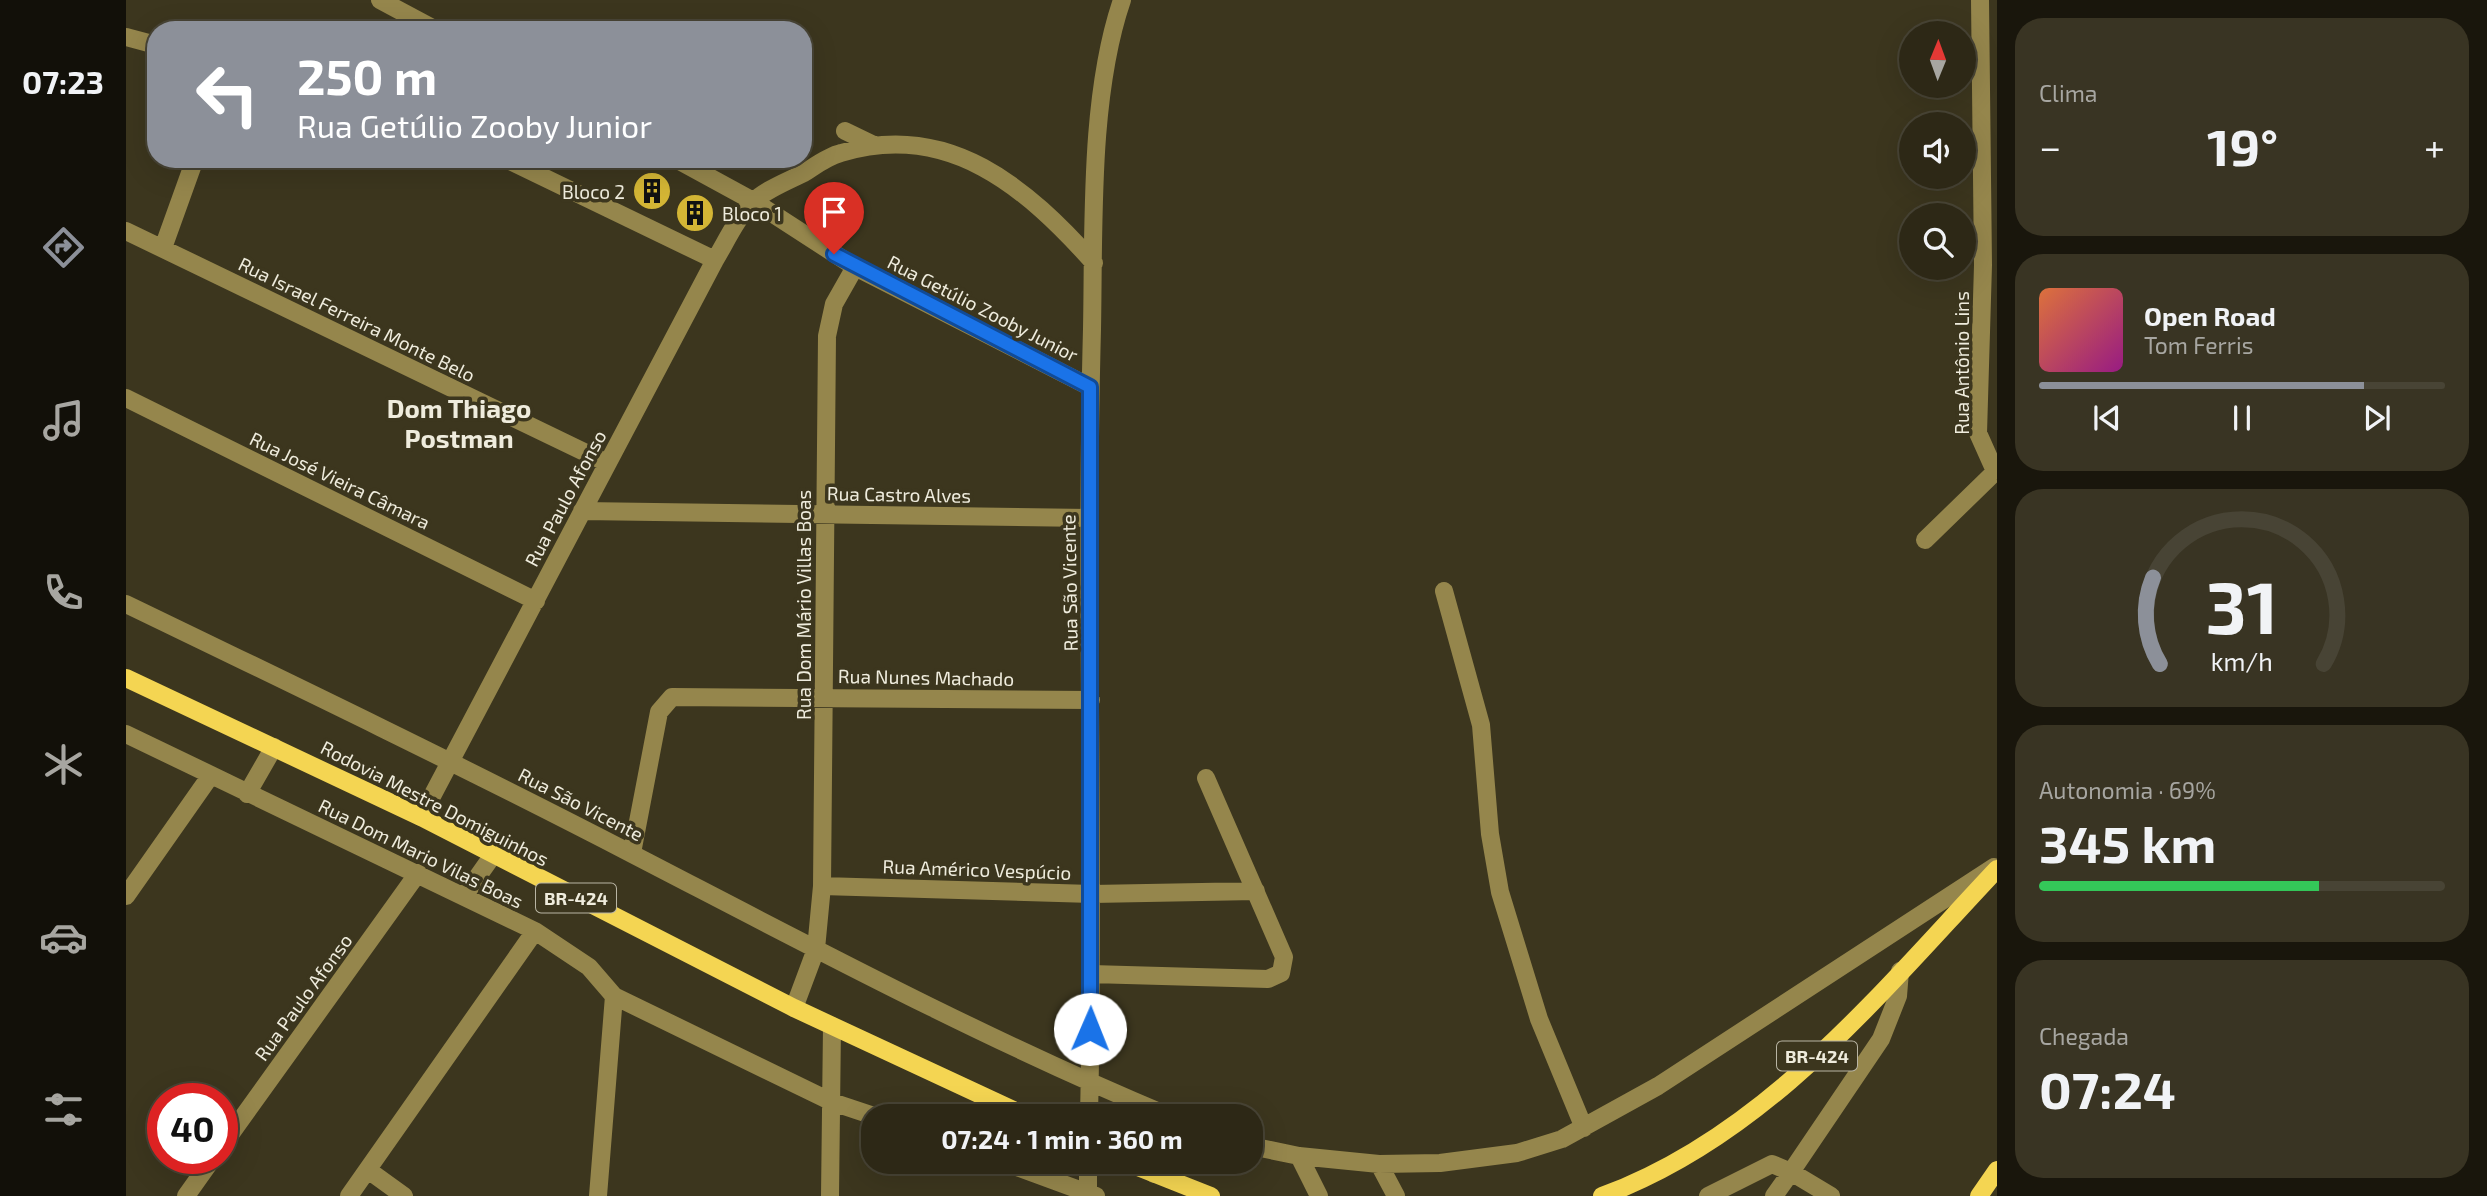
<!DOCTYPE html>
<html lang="pt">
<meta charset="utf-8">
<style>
:root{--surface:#2d2816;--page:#393423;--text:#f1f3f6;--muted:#a7a6a1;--line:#484435;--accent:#8c9099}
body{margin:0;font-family:"Exo 2",sans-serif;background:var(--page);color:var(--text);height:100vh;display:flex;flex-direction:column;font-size:26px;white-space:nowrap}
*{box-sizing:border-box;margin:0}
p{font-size:23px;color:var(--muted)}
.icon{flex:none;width:38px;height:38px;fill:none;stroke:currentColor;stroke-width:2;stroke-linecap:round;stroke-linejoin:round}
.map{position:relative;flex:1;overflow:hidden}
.drawer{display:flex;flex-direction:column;gap:18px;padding:18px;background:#19160c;width:490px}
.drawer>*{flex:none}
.banner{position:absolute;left:21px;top:21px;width:665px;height:147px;border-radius:28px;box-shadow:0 7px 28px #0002,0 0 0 2px var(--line);background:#8c9099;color:#fff;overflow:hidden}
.needle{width:46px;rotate:1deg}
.tools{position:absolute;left:1773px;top:21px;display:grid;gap:14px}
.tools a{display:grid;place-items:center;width:77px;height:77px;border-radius:50%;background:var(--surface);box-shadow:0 7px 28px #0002,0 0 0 2px var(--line);font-size:35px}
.speed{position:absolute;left:21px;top:1083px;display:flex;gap:14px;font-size:35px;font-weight:700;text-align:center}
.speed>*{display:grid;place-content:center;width:91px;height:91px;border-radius:50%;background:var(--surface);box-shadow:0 7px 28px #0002,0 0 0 2px var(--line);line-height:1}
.speed .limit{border:10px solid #d22;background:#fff;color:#111}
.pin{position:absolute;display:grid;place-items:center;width:60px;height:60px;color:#fff;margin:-72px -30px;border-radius:50% 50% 50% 0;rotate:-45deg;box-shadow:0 0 7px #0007}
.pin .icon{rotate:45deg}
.me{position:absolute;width:77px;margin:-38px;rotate:1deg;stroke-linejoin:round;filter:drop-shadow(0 0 5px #0008)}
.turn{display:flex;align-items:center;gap:24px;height:147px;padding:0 35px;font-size:32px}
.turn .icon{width:91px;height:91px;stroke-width:2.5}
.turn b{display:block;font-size:49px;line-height:60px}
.big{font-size:52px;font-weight:700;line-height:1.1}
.drawer .tile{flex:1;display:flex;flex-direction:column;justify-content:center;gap:10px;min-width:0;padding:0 24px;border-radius:28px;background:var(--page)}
.drawer .dial{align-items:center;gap:0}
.dial svg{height:182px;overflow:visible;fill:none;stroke:var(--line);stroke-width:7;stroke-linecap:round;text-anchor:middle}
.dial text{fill:var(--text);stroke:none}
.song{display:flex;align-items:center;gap:21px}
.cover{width:84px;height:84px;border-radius:10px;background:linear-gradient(135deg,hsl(20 70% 55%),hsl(310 70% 35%))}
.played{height:7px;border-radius:4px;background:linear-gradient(90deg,var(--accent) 80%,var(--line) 80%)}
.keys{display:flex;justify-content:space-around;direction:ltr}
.heat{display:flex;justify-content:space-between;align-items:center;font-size:38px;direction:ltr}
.charge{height:10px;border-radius:5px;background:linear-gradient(90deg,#34c759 69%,var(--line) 0)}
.trip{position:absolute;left:735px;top:1104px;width:402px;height:70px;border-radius:28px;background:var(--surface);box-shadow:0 7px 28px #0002,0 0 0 2px var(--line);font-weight:700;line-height:70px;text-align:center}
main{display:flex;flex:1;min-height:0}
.tabs{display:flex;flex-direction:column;width:126px;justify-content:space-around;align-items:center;background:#121009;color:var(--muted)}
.tabs .icon{width:49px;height:49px}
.tabs .on{color:var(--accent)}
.tabs b{font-size:32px;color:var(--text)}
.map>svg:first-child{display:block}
</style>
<main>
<nav class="tabs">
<b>07:23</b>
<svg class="icon on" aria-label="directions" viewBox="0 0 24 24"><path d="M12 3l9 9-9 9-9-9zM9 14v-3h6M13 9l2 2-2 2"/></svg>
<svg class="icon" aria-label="music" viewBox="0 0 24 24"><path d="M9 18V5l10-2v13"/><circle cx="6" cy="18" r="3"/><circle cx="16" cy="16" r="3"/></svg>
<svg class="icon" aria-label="phone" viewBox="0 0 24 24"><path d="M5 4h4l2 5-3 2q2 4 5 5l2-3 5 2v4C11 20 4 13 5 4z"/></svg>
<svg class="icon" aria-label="climate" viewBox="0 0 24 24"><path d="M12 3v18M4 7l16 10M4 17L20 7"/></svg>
<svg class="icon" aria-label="car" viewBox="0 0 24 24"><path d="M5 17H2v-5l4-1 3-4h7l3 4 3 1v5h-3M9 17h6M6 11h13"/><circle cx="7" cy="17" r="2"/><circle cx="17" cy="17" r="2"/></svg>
<svg class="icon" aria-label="filters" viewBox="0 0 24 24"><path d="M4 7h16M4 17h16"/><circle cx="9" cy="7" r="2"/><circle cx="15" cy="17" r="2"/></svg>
</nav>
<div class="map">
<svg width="1871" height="1196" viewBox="0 0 1871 1196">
<rect width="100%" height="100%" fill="#3c361e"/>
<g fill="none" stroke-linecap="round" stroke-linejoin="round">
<path stroke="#95864c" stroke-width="18" d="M254 0 310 30
M1854 0 1857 265 1852 433 1869 471
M0 37 30 45
M719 131 748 145
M380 159 589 260
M550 159 627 201 729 267 964 387
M0 231 481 463
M37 248 69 159
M0 398 410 601
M456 511 963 518
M1799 540 1871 470
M1318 591 1355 725 1364 834 1374 892 1413 1019 1458 1128
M0 604C170 686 340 768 508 855 684 946 860 1040 1043 1116
M0 734 409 931 463 967 488 996 706 1102 748 1116
M121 794 148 747
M295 817 589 260C600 242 611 217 627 202 639 190 662 181 678 173 689 166 702 156 715 153 823 120 901 188 968 263
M506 853 533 712 546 697 965 700
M696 886 966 894 1130 891
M0 896 85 775
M338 896 367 855
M965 974 1142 979 1155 973 1158 957 1080 778
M668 1008 690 949 696 886 701 336 708 304 729 267
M861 1116 869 1102
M963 1116C969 854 959 592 966 329 968 227 963 96 996 0
M96 1146 292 873
M1125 1146 1173 1156 1253 1164 1314 1163 1391 1153 1436 1139 1532 1086 1868 867
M1173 1156 1193 1196
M877 1162 970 1196
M962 1162V1196
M1253 1164 1270 1196
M242 1170 278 1196
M1028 1174 1041 1162
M60 1196 87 1158
M223 1196 409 931
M472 1196 488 996
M704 1196 706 1026
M1582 1196 1646 1164 1665 1172 1755 1039 1772 996 1774 971
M1648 1196 1665 1172 1705 1196"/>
<path stroke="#f4d552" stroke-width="18" d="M0 678 295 817 668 1008 900 1116
M999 1162 1085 1196
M1476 1196C1640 1136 1754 993 1871 869
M1853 1196 1871 1170"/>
</g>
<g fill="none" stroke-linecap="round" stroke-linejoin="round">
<defs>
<path id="route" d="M708 254 964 387V1029"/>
</defs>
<use href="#route" stroke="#114b97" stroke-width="18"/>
<use href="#route" stroke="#1a73e8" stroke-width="12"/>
</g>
<defs>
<symbol id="building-disc" viewBox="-11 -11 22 22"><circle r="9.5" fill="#d4b635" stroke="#3c361e"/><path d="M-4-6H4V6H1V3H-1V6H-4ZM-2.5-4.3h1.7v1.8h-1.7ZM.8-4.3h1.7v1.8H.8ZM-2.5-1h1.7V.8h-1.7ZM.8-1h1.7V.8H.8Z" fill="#111"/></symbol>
</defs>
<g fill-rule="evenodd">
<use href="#building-disc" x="504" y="169" width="44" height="44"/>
<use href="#building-disc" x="547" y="191" width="44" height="44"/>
</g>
<g text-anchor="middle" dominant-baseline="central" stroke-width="7" stroke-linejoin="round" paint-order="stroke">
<g fill="#3c361e" stroke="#b9b5a4" stroke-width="2">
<rect x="410" y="883.5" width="80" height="29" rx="5"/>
<rect x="1651" y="1041.5" width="80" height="29" rx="5"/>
</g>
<g font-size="18" font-weight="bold" fill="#efecdd">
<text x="450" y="898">BR-424</text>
<text x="1691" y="1056">BR-424</text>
</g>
<g font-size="19" fill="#efecdd" stroke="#3c361e" text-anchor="end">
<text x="499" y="191">Bloco 2</text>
<text x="596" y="213" text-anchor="start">Bloco 1</text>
</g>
<g font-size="19" fill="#efecdd" stroke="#3c361e">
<text transform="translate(857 308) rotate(27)">Rua Getúlio Zooby Junior</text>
<text transform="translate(231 319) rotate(26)">Rua Israel Ferreira Monte Belo</text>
<text transform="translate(1835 363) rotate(-90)">Rua Antônio Lins</text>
<text transform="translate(214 480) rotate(26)">Rua José Vieira Câmara</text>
<text transform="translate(773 494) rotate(1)">Rua Castro Alves</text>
<text transform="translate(439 498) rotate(-62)">Rua Paulo Afonso</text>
<text transform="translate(943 583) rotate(-91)">Rua São Vicente</text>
<text transform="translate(677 605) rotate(-90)">Rua Dom Mário Villas Boas</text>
<text transform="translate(800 677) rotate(1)">Rua Nunes Machado</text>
<text transform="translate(309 803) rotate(27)">Rodovia Mestre Domiguinhos</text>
<text transform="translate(455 804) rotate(27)">Rua São Vicente</text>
<text transform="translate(295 853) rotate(26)">Rua Dom Mario Vilas Boas</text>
<text transform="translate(851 869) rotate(2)">Rua Américo Vespúcio</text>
<text transform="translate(177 997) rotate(-54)">Rua Paulo Afonso</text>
</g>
<g font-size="26" font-weight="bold" fill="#efecdd" stroke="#3c361e">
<text x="333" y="407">Dom Thiago<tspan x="333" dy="30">Postman</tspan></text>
</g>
</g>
</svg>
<div class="tools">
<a><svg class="needle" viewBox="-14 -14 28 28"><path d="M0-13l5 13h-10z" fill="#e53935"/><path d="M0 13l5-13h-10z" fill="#a7a6a1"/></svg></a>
<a><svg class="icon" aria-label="sound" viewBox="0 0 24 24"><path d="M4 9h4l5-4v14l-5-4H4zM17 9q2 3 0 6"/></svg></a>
<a><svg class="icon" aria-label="search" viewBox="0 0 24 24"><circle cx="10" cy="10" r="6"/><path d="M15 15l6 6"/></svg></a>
</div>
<div class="speed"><div class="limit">40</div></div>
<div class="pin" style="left:708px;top:254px;background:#d93025"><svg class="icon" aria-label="arrive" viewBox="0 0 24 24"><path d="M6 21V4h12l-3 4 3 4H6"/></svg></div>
<svg class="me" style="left:964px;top:1029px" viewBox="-20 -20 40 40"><circle r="19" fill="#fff"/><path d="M0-13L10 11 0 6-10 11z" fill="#1a73e8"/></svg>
<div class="trip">07:24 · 1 min · 360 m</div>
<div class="banner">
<div class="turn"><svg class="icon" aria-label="left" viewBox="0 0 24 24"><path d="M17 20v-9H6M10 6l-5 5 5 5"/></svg><div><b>250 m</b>Rua Getúlio Zooby Junior</div></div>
</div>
</div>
<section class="drawer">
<div class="tile"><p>Clima</p>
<div class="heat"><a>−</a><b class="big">19°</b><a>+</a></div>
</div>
<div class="tile">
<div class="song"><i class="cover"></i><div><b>Open Road</b><p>Tom Ferris</p></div></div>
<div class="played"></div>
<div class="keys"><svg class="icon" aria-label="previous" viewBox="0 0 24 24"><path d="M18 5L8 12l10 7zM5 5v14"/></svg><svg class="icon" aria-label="pause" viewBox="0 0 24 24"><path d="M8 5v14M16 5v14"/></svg><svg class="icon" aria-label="next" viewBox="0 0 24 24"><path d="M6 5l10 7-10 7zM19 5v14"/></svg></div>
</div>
<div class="tile dial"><svg viewBox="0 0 100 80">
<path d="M14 69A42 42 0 1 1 86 69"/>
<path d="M14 69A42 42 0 0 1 11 31" stroke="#8c9099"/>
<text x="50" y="56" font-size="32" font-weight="700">31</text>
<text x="50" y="72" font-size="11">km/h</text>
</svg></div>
<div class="tile"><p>Autonomia · 69%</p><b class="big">345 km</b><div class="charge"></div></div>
<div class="tile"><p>Chegada</p><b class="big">07:24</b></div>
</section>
</main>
